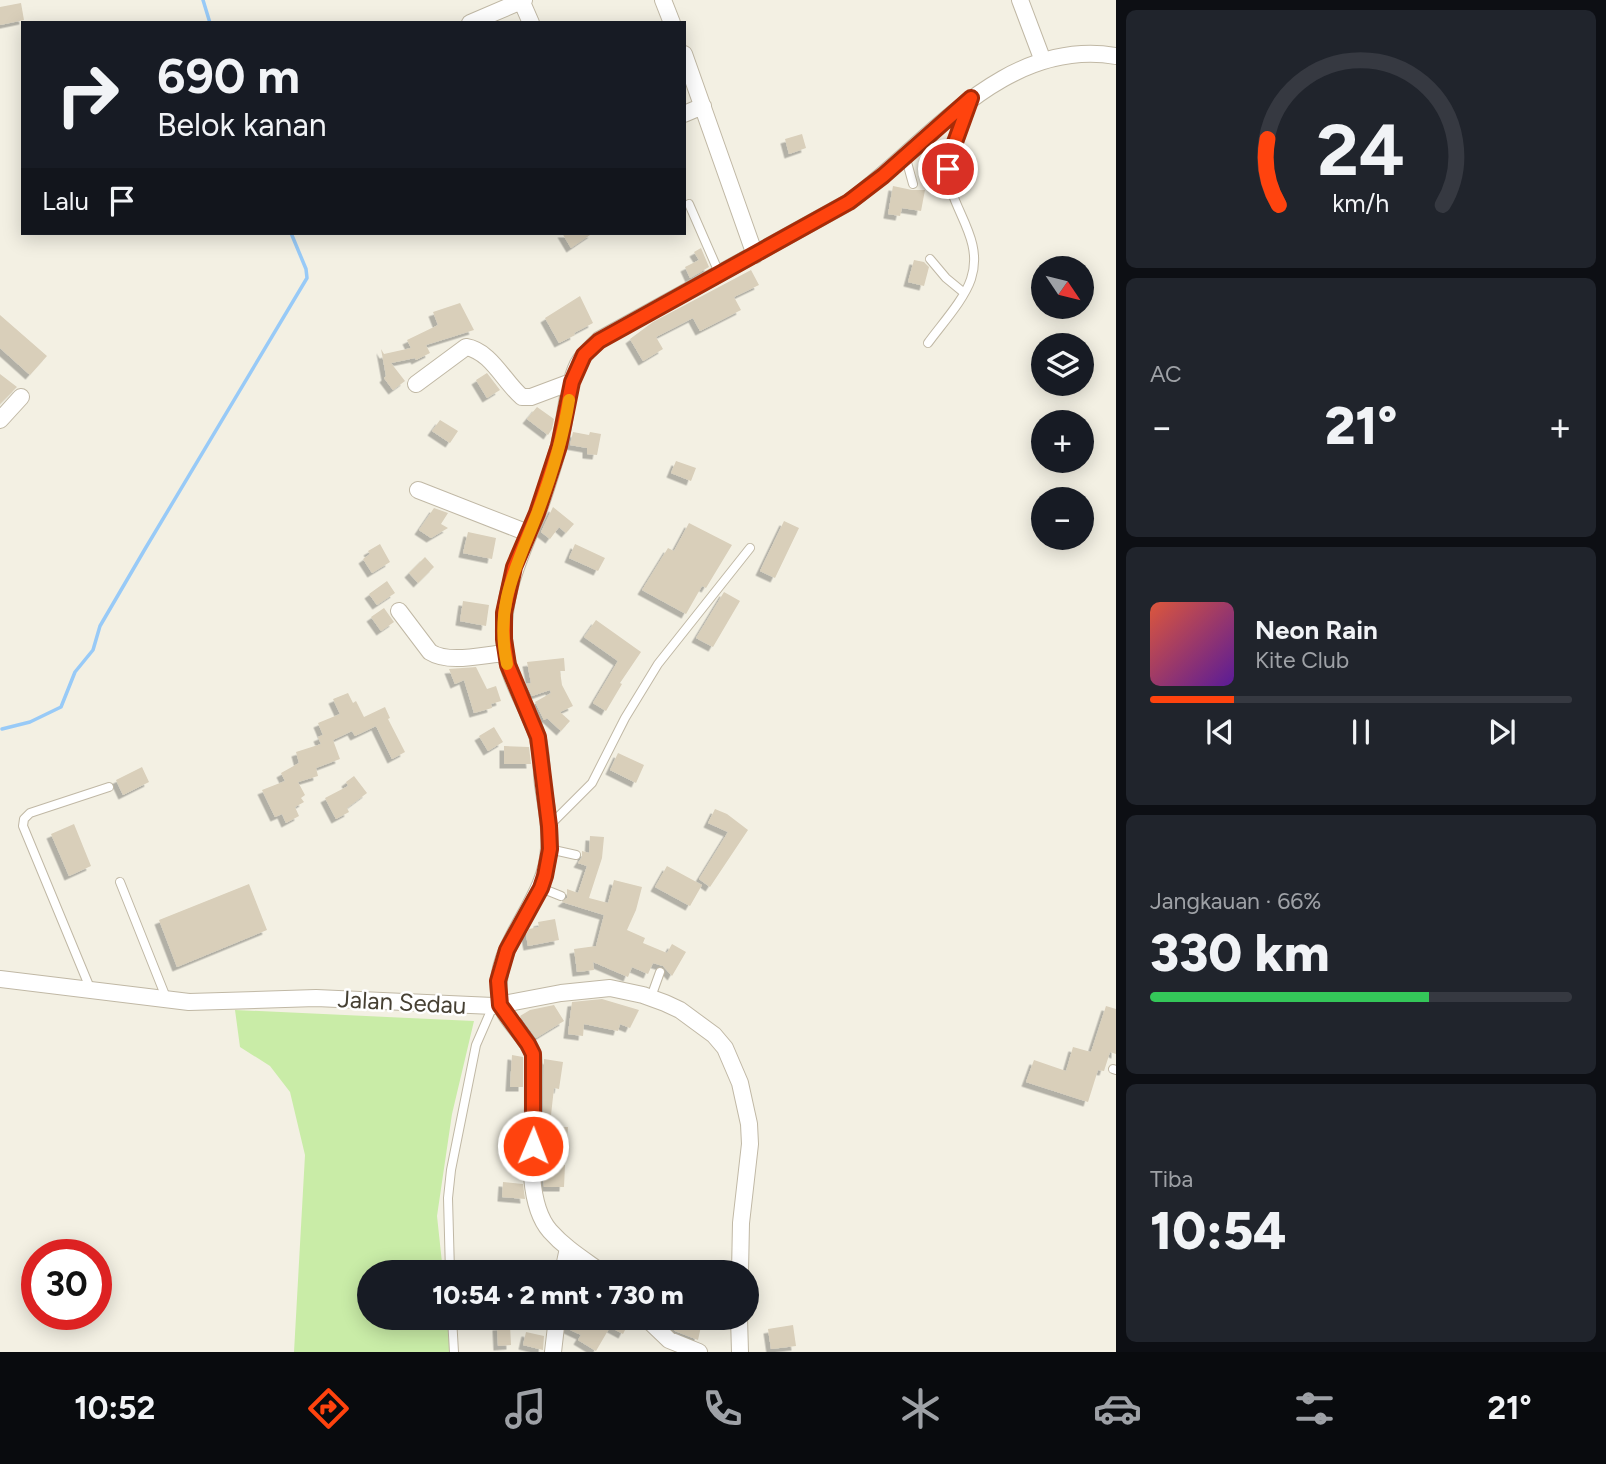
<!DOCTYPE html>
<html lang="id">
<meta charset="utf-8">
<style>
:root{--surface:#171b24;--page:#20242c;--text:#f1f3f6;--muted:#9ea1a6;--line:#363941;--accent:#ff430e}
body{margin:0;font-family:Figtree,sans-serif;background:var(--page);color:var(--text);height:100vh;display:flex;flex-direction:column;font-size:26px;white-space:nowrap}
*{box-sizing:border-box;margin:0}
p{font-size:23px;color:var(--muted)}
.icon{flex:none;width:38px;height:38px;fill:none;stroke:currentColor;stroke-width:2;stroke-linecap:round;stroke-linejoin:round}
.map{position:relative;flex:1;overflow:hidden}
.details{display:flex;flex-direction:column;gap:10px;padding:10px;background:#0d0f14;width:490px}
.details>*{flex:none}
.hud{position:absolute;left:21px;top:21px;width:665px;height:214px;border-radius:0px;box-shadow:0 4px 18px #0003;background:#171b24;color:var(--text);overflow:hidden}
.needle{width:46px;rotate:125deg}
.controls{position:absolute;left:1031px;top:256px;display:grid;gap:14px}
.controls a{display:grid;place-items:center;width:63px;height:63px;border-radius:50%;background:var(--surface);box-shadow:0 4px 18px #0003;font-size:35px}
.speed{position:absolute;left:21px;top:1239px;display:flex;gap:14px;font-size:35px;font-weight:700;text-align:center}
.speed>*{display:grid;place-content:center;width:91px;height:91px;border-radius:50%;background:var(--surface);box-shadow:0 4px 18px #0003;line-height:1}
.speed .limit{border:10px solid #d22;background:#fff;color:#111}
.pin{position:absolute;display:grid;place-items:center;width:60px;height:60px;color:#fff;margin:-30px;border:4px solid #fff;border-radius:50%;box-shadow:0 2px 7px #0007}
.me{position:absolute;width:77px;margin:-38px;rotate:1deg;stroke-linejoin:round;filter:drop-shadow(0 0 5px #0008)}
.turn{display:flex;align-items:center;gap:24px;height:147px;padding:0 21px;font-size:32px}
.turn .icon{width:91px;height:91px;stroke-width:2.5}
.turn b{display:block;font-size:49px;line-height:60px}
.then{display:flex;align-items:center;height:66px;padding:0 21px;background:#0003;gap:14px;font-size:26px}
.big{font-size:52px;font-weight:800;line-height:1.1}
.details .widget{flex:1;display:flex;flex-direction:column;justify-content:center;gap:10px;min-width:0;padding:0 24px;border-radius:10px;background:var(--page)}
.details .dial{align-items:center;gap:0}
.dial svg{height:182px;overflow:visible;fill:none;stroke:var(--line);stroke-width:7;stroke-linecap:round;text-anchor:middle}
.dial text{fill:var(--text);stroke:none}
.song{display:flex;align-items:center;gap:21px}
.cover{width:84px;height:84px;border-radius:10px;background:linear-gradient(135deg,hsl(10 70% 55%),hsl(270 70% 35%))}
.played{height:7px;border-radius:4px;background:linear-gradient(90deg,var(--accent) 20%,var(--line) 20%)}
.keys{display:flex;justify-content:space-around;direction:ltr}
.heat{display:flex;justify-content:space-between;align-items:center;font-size:38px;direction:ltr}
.charge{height:10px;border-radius:5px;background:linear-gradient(90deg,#34c759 66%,var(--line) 0)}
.trip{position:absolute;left:357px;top:1260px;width:402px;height:70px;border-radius:35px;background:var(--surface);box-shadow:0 4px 18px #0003;font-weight:800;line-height:70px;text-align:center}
.tab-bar{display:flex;height:112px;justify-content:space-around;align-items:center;background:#090b0e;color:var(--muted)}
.tab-bar .icon{width:49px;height:49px}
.tab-bar .current{color:var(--accent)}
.tab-bar b{font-size:32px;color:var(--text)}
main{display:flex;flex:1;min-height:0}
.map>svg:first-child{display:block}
</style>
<main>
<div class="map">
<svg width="1116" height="1352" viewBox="0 0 1116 1352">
<defs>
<filter id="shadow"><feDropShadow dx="-4.5" dy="4.5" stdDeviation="0" flood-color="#0004"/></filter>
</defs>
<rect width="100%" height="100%" fill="#f3f0e3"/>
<path fill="#c9eca7" d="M235 1010 474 1021 452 1114 437 1216 443 1272H369V1318H447L450 1352H294L305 1155 290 1092 270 1066 240 1047Z"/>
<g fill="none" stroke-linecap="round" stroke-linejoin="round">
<path stroke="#98caf7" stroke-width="3.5" d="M203 0 210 23
M2 729 30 722 61 707 75 672 93 650 100 626 145 549 307 278 306 269 291 233"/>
</g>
<path fill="#d9cfba" filter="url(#shadow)" d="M21 3 24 20 0 25V7Z
M802 134 806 148 789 154 785 139Z
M893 186 912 190H925L921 211 902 208 900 216 888 214Z
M562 233H593L571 248Z
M701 248 709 267 690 278 685 267 699 260 694 252Z
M914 260 924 262 929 267 924 286 908 282Z
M751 270 759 285 734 297 741 310 700 331 693 318 656 337 663 349 643 361 630 339 653 322Z
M580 296 593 323 574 333 575 335 559 343 545 318Z
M460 303 474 330 426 345 430 353 416 360 415 358 391 363 405 381 393 390 384 378 386 376 381 349 384 354 411 348 407 340 438 325 433 312Z
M0 315 47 356 30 375 0 348Z
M487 373 500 390 487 398 476 380Z
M0 374 17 387 0 404Z
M537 407 554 419 552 429 548 435 527 419Z
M440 420 458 431 450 443 432 431Z
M573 432 589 435 590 432 601 434 597 455 587 454V448L570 445Z
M676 461 696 468 691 481 671 473Z
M553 507 574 524 566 533 559 527 550 539 541 532Z
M434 508 448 513 441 524 448 528 431 538 419 530Z
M784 521 799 528 775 578 760 571Z
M689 523 732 545 706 588 702 586 686 614 642 590 668 548 674 551Z
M468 532 496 538 492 559 463 553Z
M380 544 390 562 372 573 363 559 370 554 368 551Z
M575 544 605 558 598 571 569 558Z
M425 557 434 567 418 583 409 573Z
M387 581 395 593 377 605 369 594Z
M724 592 740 601 713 647 696 638Z
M463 601 489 605 486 626 460 621Z
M384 608 394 622 381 631 371 617Z
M596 620 641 652 620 683 622 684 606 711 593 703 618 661 584 637Z
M564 658 565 671H560L562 685 573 706 560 712 570 721 561 731 547 718 544 720 535 702 551 693 550 690 532 696 526 684 531 683 527 662Z
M476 667 487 689 496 686 501 701 491 704 492 708 474 713 464 680 455 684 449 669Z
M348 693 353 703 356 701 364 717 385 707 390 718 388 719 405 752 392 759 376 726 355 736 352 731 333 740 340 759 316 768 318 776 298 782 305 795 301 798 304 802 295 807 299 816 286 823 282 814 275 817 262 790 285 781 281 773 299 763 296 752 321 744 318 737 323 735 318 723 340 714 333 699Z
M494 727 503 742 488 751 479 736Z
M504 746 529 747 531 764H504Z
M618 753 644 765 636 783 610 770Z
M142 767 149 782 123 795 116 780Z
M354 776 367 793 347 808 349 812 336 819 325 798 348 786 346 782Z
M715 809 727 814 748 830 710 887 699 879 728 832 708 823Z
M74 824 91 866 69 876 51 834Z
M590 836 604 837 602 858 589 898 608 903 614 880 642 887 636 910 627 930 645 938 643 943 667 953 672 944 686 952 672 976 663 966 653 963 648 974 632 967 628 977 593 962 594 970 577 972 574 949 596 946 604 915 562 902 567 898V889L578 893 587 866 578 863 582 857V851L589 853Z
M667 866 702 885 690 906 655 887Z
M249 884 267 930 177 967 159 920Z
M555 919 559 940 528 946 526 935 529 929 539 927 538 922Z
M602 999 639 1010 630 1028 620 1024 618 1031 584 1024 583 1036 568 1034 572 1002Z
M554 1005 564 1021 536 1038 520 1016 530 1010Z
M1106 1006 1116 1009V1054L1110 1052 1104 1071 1098 1070 1088 1102 1026 1082 1034 1060 1066 1071 1073 1047 1091 1052Z
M512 1055 523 1057V1087H510Z
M544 1059 563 1062 559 1089 554 1088 551 1115 543 1114Z
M543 1122 556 1123V1127H568L567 1143 542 1144Z
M542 1165H565L564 1187H544Z
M503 1182 523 1184 525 1199 502 1197Z
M567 1318H631L623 1334 610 1327 596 1351 578 1340 581 1335 566 1328Z
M672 1318 702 1322 698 1340 675 1331 670 1326Z
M510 1325 511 1345 498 1346 497 1326Z
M793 1325 796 1346 771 1349 768 1329Z
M526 1332 544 1336 543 1350 523 1345Z"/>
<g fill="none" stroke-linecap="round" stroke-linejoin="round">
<defs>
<path id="lane" d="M905 155 913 184
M689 204 720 275
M930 259 946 278 963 292
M928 343C941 325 964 300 971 279 985 237 948 207 948 170 947 149 960 126 967 107
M550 825 592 783 625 718 658 664 750 548
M549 849 576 855
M120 882 167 1000
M541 888 561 896
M90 988 23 826 24 819 30 813 109 787
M651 997 660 972
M1113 1069 1116 1070
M450 1272 448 1198 451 1170 476 1045 493 1006
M452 1318 454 1352"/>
<path id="street" d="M521 0 531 23
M663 0 672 23
M1020 0 1043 61
M470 23 524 0
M684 54 755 255
M684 114 703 106
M416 384 466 347C491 351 504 382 522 397H531L571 382
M0 420 21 397
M418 490 528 533
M399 611 430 652C449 664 482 655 505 653
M0 979 189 1002 316 998 493 1006 561 993 610 988 643 995 665 1003 680 1010 714 1035 725 1048 740 1083 749 1124 750 1144 741 1223 740 1272
M563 1272 568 1248
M601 1272C583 1259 565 1248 550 1231 517 1193 539 1102 533 1054 526 1035 504 1020 500 1001 489 946 547 904 549 848 551 826 546 806 543 785 541 768 542 749 536 732 527 705 508 679 505 649 499 600 518 561 536 517 545 494 552 470 559 446 566 420 566 389 578 364 583 355 591 348 599 340L849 202C928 144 1004 37 1116 56
M646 1318 669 1340 699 1352
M739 1318 740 1352
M553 1352 557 1318"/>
</defs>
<use href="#lane" stroke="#c0b8a5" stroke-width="10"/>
<use href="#street" stroke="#c0b8a5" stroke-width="18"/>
<use href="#lane" stroke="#fff" stroke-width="8"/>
<use href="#street" stroke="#fff" stroke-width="16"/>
</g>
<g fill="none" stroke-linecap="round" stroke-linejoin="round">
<defs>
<path id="route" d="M533 1146V1054L528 1044 500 1005 498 981 507 950 541 888 545 876 550 849 549 826 538 737 508 665 504 639V613L514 567 537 513 559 446 572 382 584 355 599 341 849 202 883 176 971 98 950 156 948 169"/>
</defs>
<use href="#route" stroke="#a62c09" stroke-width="18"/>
<use href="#route" stroke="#ff430e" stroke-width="12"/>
<path stroke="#f59e0b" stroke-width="12" d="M507 664C494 606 517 566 537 514 551 477 563 438 569 400"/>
</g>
<g text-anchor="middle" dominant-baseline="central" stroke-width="5" stroke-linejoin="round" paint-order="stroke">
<g font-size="24" fill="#464033" stroke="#fff">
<text transform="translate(402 1002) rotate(3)">Jalan Sedau</text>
</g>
</g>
</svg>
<div class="controls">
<a><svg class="needle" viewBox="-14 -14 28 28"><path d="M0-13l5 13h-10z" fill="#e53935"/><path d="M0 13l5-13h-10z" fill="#9ea1a6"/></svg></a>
<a><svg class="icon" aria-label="layers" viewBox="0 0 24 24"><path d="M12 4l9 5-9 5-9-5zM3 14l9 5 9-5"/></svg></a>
<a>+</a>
<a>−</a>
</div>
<div class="speed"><div class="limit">30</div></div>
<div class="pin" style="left:948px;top:169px;background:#d93025"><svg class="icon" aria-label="arrive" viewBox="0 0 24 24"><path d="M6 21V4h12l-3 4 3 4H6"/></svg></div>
<svg class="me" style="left:533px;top:1146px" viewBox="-20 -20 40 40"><circle r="17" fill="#ff430e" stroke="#fff" stroke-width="3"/><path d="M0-11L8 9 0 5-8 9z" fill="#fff"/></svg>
<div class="trip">10:54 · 2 mnt · 730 m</div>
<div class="hud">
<div class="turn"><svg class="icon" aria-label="right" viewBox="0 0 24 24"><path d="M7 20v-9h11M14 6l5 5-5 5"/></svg><div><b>690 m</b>Belok kanan</div></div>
<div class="then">Lalu<svg class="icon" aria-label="arrive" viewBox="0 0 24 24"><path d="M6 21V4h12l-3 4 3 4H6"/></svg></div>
</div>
</div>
<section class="details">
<div class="widget dial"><svg viewBox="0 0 100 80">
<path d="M14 69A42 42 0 1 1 86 69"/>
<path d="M14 69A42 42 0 0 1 9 40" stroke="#ff430e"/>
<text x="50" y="56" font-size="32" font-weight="700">24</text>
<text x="50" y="72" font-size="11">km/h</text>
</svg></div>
<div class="widget"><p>AC</p>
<div class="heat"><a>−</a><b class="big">21°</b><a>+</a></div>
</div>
<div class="widget">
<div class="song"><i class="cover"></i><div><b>Neon Rain</b><p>Kite Club</p></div></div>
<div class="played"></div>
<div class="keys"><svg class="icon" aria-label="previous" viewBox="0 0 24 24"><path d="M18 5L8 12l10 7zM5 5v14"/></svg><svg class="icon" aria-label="pause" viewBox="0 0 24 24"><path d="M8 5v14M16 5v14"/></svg><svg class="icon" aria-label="next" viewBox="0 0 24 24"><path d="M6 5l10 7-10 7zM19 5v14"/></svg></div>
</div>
<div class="widget"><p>Jangkauan · 66%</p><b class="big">330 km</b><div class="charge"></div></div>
<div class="widget"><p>Tiba</p><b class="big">10:54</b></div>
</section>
</main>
<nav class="tab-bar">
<b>10:52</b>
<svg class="icon current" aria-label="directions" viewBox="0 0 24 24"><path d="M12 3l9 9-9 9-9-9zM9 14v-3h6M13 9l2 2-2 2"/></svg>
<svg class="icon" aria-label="music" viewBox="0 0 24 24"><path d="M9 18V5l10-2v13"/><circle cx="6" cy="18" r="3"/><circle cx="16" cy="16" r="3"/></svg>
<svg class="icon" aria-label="phone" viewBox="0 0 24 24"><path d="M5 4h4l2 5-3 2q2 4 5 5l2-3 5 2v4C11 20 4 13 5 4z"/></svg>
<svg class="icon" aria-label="climate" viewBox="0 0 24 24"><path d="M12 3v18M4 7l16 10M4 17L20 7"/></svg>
<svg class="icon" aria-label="car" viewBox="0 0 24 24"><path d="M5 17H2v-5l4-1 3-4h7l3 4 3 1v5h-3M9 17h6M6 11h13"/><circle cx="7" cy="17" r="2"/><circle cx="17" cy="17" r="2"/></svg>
<svg class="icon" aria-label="filters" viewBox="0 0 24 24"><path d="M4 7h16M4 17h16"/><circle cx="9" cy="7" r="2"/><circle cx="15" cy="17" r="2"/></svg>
<b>21°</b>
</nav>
